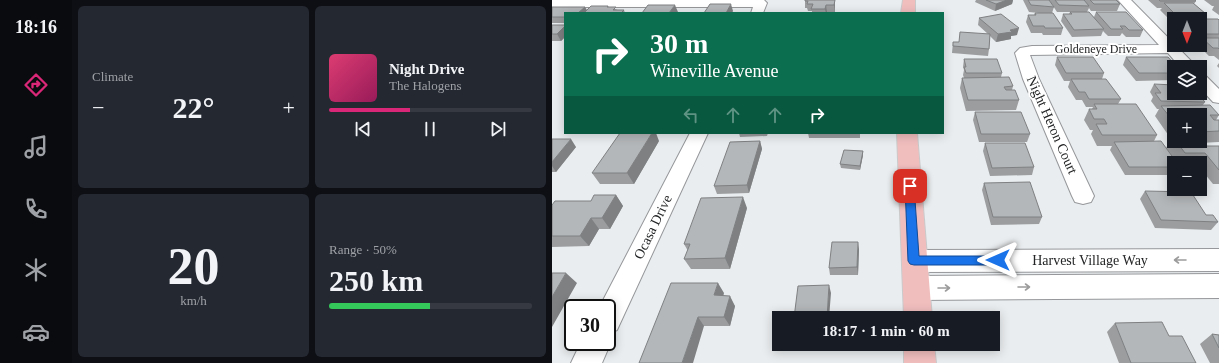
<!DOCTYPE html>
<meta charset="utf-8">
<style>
:root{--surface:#171b24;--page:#242831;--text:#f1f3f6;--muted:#9ea1a6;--line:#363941;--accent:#db2777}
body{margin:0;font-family:Georgia,serif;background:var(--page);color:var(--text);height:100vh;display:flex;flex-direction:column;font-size:15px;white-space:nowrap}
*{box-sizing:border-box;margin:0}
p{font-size:13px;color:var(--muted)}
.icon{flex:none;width:22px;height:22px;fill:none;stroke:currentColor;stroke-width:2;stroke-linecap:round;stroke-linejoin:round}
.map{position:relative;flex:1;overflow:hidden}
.details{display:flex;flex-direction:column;gap:6px;padding:6px;background:#0d0f14;width:480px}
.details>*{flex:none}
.banner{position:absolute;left:12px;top:12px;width:380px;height:122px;border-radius:0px;box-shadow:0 2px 10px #0003;background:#0b6e4f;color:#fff;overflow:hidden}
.needle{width:26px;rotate:180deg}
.fabs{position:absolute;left:615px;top:12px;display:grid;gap:8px}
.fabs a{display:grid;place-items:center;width:40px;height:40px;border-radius:0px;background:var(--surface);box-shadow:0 2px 10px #0003;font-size:20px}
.speed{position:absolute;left:12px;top:299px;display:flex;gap:8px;font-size:20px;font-weight:700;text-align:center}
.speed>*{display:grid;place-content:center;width:52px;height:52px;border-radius:50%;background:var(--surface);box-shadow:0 2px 10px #0003;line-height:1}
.speed .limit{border:2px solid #111;border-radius:6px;background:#fff;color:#111}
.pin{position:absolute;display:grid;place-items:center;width:34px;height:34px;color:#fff;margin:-17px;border-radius:8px;box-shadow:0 2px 6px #0006}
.me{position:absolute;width:44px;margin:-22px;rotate:270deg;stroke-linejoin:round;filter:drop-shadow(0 0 3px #0008)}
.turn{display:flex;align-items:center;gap:14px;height:84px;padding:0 20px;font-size:18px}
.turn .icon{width:52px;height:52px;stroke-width:2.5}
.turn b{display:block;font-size:28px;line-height:34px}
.lanes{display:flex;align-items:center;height:38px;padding:0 20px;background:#0003;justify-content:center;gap:20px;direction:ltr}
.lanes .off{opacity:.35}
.big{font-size:30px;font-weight:600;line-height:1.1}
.details .card{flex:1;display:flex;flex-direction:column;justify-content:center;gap:6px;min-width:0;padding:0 14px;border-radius:6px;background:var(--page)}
.details .dial{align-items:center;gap:0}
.dial b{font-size:52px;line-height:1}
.song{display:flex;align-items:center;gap:12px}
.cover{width:48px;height:48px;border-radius:6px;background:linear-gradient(135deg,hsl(340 70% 55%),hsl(330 70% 35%))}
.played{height:4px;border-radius:2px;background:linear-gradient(90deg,var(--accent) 40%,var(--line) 40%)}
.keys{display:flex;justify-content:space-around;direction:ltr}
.heat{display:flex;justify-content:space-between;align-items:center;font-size:22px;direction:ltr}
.charge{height:6px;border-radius:3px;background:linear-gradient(90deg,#34c759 50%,var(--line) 0)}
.details .tiles{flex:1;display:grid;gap:6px;grid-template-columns:repeat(2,1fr)}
.trip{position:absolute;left:220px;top:311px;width:228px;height:40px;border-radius:0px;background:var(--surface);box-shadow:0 2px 10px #0003;font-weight:600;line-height:40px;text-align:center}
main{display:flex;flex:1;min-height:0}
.tabs{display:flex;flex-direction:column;width:72px;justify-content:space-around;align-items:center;background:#090b0e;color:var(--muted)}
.tabs .icon{width:28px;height:28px}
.tabs .selected{color:var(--accent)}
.tabs b{font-size:18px;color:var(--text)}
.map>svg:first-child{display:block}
</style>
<main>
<nav class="tabs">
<b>18:16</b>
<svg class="icon selected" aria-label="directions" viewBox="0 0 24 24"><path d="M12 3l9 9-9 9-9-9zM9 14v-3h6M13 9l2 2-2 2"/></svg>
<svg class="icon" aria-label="music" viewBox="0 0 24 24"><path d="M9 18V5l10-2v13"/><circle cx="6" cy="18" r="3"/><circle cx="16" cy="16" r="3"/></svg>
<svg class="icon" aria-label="phone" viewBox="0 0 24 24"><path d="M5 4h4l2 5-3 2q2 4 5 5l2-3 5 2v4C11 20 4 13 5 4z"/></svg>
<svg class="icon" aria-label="climate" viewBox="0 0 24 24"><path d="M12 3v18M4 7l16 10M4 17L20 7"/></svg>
<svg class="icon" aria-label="car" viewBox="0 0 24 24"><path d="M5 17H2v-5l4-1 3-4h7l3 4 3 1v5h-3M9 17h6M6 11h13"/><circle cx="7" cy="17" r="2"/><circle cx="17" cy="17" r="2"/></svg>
</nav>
<section class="details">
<div class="tiles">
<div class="card"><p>Climate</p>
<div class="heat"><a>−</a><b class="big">22°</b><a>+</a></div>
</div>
<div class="card">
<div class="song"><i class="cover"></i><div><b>Night Drive</b><p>The Halogens</p></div></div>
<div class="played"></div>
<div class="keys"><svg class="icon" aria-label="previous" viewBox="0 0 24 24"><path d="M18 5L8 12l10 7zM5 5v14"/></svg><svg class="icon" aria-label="pause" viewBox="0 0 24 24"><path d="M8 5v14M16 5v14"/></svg><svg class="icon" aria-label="next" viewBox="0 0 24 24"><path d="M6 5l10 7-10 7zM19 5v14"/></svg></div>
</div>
<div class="card dial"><b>20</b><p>km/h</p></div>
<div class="card"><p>Range · 50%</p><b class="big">250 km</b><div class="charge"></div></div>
</div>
</section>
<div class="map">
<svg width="667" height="363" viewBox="0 0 667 363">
<rect width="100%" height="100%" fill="#eaedef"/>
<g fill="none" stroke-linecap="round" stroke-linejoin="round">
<defs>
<path id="minor" d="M0 0H212L215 3 211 13H199L201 7H0Z
M566 0H579L645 67H628L616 53 478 55 487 79 542 196 539 202 531 204 523 202 520 196 471 79 463 53 468 48 480 46 607 45Z
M648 74 654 76 667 89V103L661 102 648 88Z
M138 133H156L65 330 56 334 59 342 50 363H19L29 342H55V308H47Z
M667 249V271L362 272 353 268 350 261 353 254 362 250Z
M667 274V298L364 300 355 296 351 288 355 280 364 276Z"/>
<path id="major" d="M351 0H363V13H349Z
M345 133H365L380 318H352Z
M352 344H382L384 363H352Z"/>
</defs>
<use href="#minor" stroke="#95979a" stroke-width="2"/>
<use href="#major" stroke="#cacacb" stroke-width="2"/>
<use href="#minor" fill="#fff" fill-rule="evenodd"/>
<use href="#major" fill="#f1bebe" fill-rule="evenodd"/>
</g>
<path fill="#9b9d9f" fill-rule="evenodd" d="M253 0H283V12H275V13H260V11H256L255 8H253Z
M424 0H461L460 4 443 11 423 2Z
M471 0H497L502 7 500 13 511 28 509 35H491L490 33H479L474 22 476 15H482L483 13H487L477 12Z
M497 0H564L568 4 565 11H539L537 8 535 12 542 17 544 12 591 30 588 37H574L570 33 568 36H556L551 31 549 36 520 37 509 21 511 14H517L518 12H505Z
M596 0H643L644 1 642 4 654 14 651 19 667 20V60L662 56H657L646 45H648V19H622V21H619L608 10 610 8H605Z
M652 0H667V15L660 10 662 6H660Z
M56 6 57 7 66 10H72L73 13H13V23H0V7H33L35 10Z
M427 18 465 35 459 36V39L444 42 438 36 437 49 436 56 400 53 401 42H407L436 34 426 25Z
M0 25H13V37L9 41H0Z
M505 57 552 73 550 79 569 99 566 104 605 135 602 141 622 163V175H573L558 150 560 146H545L539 134 541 130H538L532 120 537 109H540L541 107H534L530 100H524L516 87 518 81H512L503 65Z
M574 57 624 66 623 67H622V79L621 80 584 81 571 65Z
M412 59 450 73 449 77 461 86 460 90 467 100 464 110 414 111 408 88 410 78H412L411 75 412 70 411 67Z
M667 63V68L665 66Z
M602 84 653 102 651 105 667 115 664 120H667V142L647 143 650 146H667V184H661L648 168V163H625L614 148 619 139 603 116 607 109H605L599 101 601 97 598 92ZM622 115H648V141H622Z
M423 112 478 134 475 142H427L421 120Z
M187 133H216L215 136 188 137Z
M256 133H308V138H257Z
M0 139 24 147 4 172H0Z
M107 141 82 184H48L40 173Z
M208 141 210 149 197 193 165 194 162 186Z
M433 143 482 167 480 175 438 176 431 151Z
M311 151V155L308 170 289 168 288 164Z
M432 183 490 217 487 224 439 225 430 190Z
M593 191 654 215 666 222 659 230 603 228 588 199Z
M64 195 71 206 58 229H47L37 246 0 247V205L39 201Z
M195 208 178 269H139L132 259 136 251 132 244Z
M307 249 306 275H278L277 268Z
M172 293 171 296 183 306 178 326H152L87 363Z
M563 323 617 336 644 363H567L555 332Z
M660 334 667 335V363H658L648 344Z
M238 344H274V350H241Z"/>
<path fill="#7e8082" d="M283 0V12L282 5Z
M455 0H461L460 4 443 11 444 4Z
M179 4 181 11 180 13H174Z
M123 5 126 12 125 13H117Z
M274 5 275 12V13H274L273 9Z
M33 7 36 13H26Z
M13 26V37L9 41 5 34Z
M467 28 465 35 459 36V39L444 42 446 34 458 30Z
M100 133H104L107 141 82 184 75 173Z
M19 139 24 147 4 172 0 166V162Z
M208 141 210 149 197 193 195 185Z
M311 151V155L308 170V166Z
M64 195 71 206 58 229 50 218Z
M191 197 195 208 178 269 173 258Z
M39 218 47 229 37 246 28 236Z
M306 242 307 249 306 275 305 267Z
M14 273 25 283 0 327V297Z
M166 283 172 293 168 305 162 295Z
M277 285 279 293 277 318H275Z
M178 296 183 306 178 326 172 317Z
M146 317 152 326 141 363H130Z
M273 344H274V350Z"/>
<path fill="#b4b7b9" stroke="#7e8082" d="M253 0H283L282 5H274L273 9H259L261 4H255L256 1H253Z
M434 0H455L444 4Z
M476 0H497L502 7 479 5Z
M503 0H532L537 6 507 5Z
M538 0H564L568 4H542Z
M607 0H643L644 1H608Z
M612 3H641L654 14H623Z
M158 4H179L174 13H152Z
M96 5H123L117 13H90Z
M39 6H56L55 7H64L61 10H72L69 13H32Z
M0 7H33L26 13H13V17H0Z
M518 12H537L552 29 522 30 511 14H520Z
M544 12H574L591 30H577L573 26H568L571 29H559Z
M483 13H501L511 28H493L492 26H481L476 15H484Z
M449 14 467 28 458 30 460 32 446 34 427 18Z
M648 19H666L667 20V34H648Z
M0 25H13V26L5 34H0Z
M408 32 438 34 437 49 401 46V42H407Z
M650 38H667V49L666 48H661Z
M505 57H541L552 73H514Z
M574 57H616L624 66H619L622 69V73H587Z
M412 59H445L450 73H414L412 67H414Z
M457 77 461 86 452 87 454 90H463L467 100H416L410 78Z
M519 79H554L569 99H537L533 92H527Z
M602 84 622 85V93H645L653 102 609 101 603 93H609Z
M542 104H584L605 135H550L544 124H555L552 119H542L537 109H545Z
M658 105 667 115H658L662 120H667V131L648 132V115H622V122L609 106Z
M423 112H469L478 134H429Z
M68 133H100L75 173H40Z
M0 139H19L0 162Z
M208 141 195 185 162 186 178 142Z
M609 141 625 163H622V167H577L562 142Z
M624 141H646L650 146H667V170L653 153H633Z
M433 143H473L482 167 440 168Z
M292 150 311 151 308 166 288 164Z
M478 182 490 217H441L432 183Z
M593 191 639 192 654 215H661L666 222 609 220Z
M42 195H64L50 218H39L28 236H0V205L3 201H39Z
M191 197 173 258 132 259 138 244H132L149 198Z
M280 242H306L305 267 277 268Z
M0 273H14L0 297Z
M119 283H166L162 295 178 296 172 317H146L130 363H87Z
M277 285 275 318H242L246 286Z
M610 322 617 336H630L644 363H579L563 323Z
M660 334 667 335V348Z"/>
<defs><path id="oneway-shaft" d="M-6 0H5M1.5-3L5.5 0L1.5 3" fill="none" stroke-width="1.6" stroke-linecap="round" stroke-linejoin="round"/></defs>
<g stroke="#9c9c9d">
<use href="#oneway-shaft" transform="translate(628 260) rotate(180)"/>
<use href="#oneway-shaft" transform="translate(472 287)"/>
<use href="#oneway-shaft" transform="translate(392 288)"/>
</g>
<path fill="#1a73e8" stroke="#114b97" d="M358 183 362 186 367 256H446L449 257 451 260 449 264 446 265H362L358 264 356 261 353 186Z"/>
<g text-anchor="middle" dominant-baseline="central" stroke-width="4" stroke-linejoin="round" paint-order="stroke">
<g font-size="12" fill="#232425" stroke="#fff">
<text x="544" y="49">Goldeneye Drive</text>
</g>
<g font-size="14" fill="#232425" stroke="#fff">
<text transform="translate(500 125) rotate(66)">Night Heron Court</text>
<text transform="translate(101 227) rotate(-64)">Ocasa Drive</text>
<text x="538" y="260">Harvest Village Way</text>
</g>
</g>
</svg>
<div class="fabs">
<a><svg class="needle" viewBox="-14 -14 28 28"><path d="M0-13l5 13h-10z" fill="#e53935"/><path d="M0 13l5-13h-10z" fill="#9ea1a6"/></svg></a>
<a><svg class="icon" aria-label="layers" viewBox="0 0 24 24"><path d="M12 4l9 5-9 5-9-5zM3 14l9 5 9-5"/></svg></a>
<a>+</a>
<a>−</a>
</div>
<div class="speed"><div class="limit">30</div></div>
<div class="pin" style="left:358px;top:186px;background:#d93025"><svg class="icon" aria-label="arrive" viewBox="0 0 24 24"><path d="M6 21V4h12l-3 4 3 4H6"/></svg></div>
<svg class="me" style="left:446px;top:260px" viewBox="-20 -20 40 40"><path d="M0-17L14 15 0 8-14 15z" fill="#1a73e8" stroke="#fff" stroke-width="4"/></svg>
<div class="trip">18:17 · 1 min · 60 m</div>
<div class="banner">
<div class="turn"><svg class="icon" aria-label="right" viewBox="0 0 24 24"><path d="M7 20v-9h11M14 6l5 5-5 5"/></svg><div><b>30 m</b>Wineville Avenue</div></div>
<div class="lanes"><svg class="icon off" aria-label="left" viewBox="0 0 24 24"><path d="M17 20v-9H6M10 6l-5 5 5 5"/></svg><svg class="icon off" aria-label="ahead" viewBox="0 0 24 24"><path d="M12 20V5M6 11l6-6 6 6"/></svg><svg class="icon off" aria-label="ahead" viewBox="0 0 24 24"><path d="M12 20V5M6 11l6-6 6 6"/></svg><svg class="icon" aria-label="right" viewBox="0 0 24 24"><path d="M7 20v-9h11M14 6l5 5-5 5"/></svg></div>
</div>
</div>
</main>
